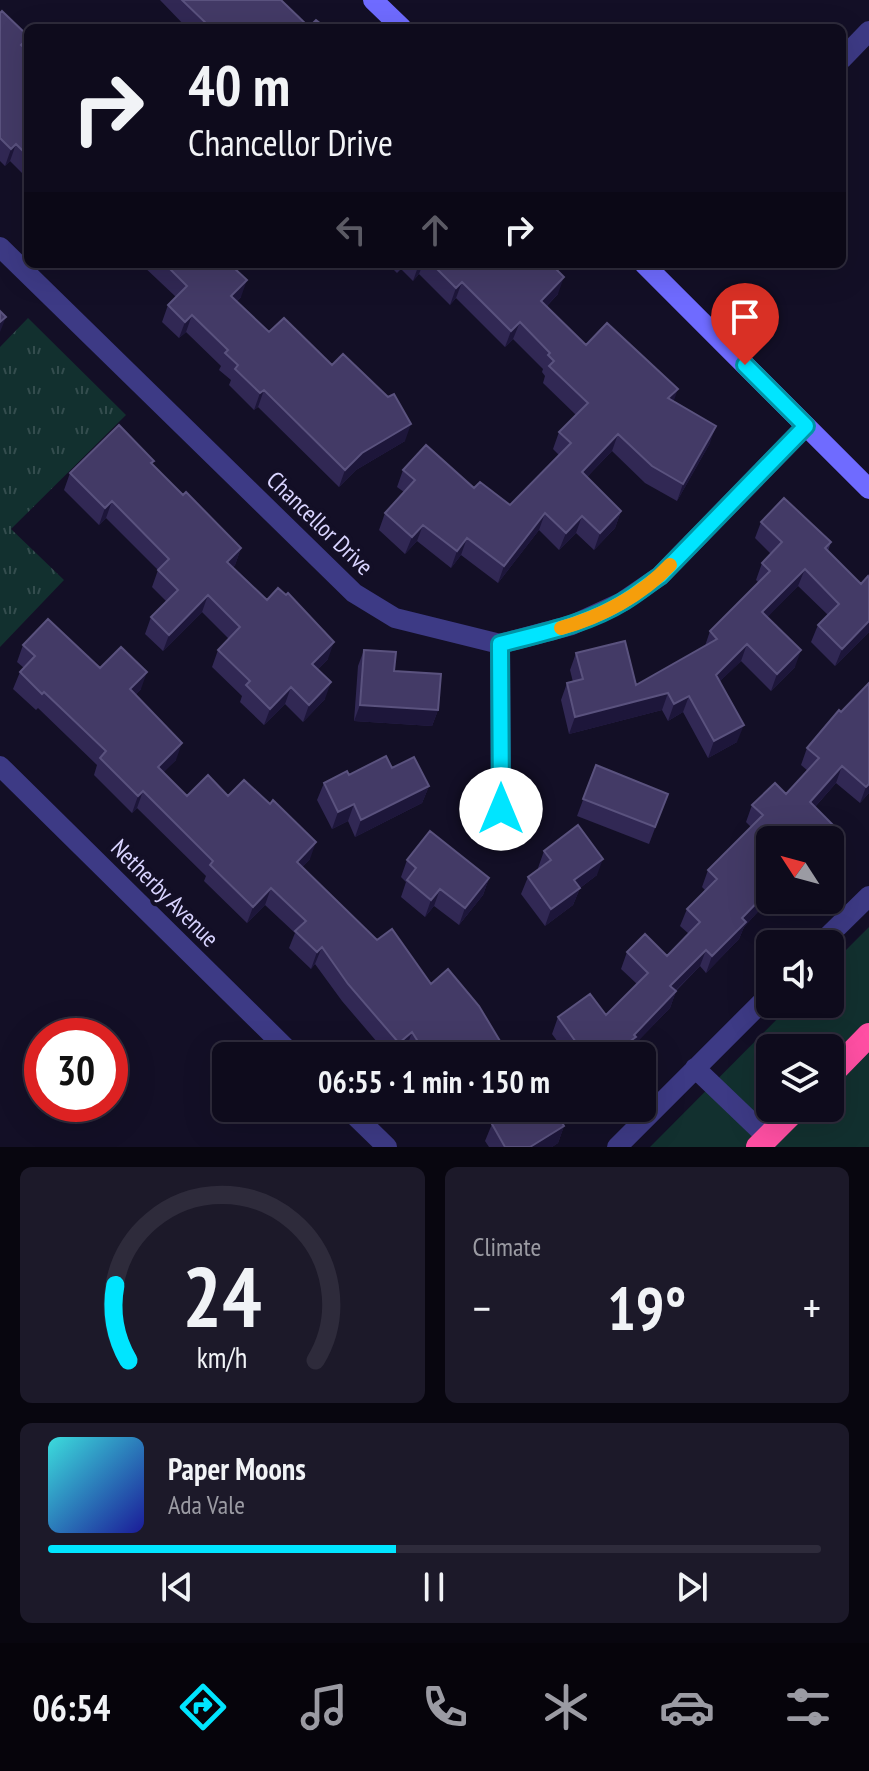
<!DOCTYPE html>
<meta charset="utf-8">
<style>
:root{--surface:#0e0b1c;--page:#1c1929;--text:#f1f3f6;--muted:#9b9ba3;--line:#2e2b3b;--accent:#00e5ff}
body{margin:0;font-family:"PT Sans Narrow",sans-serif;background:var(--page);color:var(--text);height:100vh;display:flex;flex-direction:column;font-size:30px;white-space:nowrap}
*{box-sizing:border-box;margin:0}
p{font-size:26px;color:var(--muted)}
.icon{flex:none;width:44px;height:44px;fill:none;stroke:currentColor;stroke-width:2;stroke-linecap:round;stroke-linejoin:round}
.map{position:relative;height:1147px;overflow:hidden}
.drawer{display:flex;flex-direction:column;gap:20px;padding:20px;background:#08060f;flex:1}
.drawer>*{flex:none}
.banner{position:absolute;left:24px;top:24px;width:822px;height:244px;border-radius:12px;box-shadow:0 8px 32px #0002,0 0 0 2px var(--line);background:#0e0b1c;color:var(--text);overflow:hidden}
.needle{width:52px;rotate:306deg}
.tools{position:absolute;left:756px;top:826px;display:grid;gap:16px}
.tools a{display:grid;place-items:center;width:88px;height:88px;border-radius:12px;background:var(--surface);box-shadow:0 8px 32px #0002,0 0 0 2px var(--line);font-size:40px}
.speed{position:absolute;left:24px;top:1018px;display:flex;gap:16px;font-size:40px;font-weight:700;text-align:center}
.speed>*{display:grid;place-content:center;width:104px;height:104px;border-radius:50%;background:var(--surface);box-shadow:0 8px 32px #0002,0 0 0 2px var(--line);line-height:1}
.speed .limit{border:12px solid #d22;background:#fff;color:#111}
.pin{position:absolute;display:grid;place-items:center;width:68px;height:68px;color:#fff;margin:-82px -34px;border-radius:50% 50% 50% 0;rotate:-45deg;box-shadow:0 0 8px #0007}
.pin .icon{rotate:45deg}
.me{position:absolute;width:88px;margin:-44px;rotate:0deg;stroke-linejoin:round;filter:drop-shadow(0 0 6px #0008)}
.turn{display:flex;align-items:center;gap:28px;height:168px;padding:0 32px;font-size:36px}
.turn .icon{width:104px;height:104px;stroke-width:2.5}
.turn b{display:block;font-size:56px;line-height:68px}
.lanes{display:flex;align-items:center;height:76px;padding:0 32px;background:#0003;justify-content:center;gap:40px;direction:ltr}
.lanes .off{opacity:.35}
.big{font-size:60px;font-weight:700;line-height:1.1}
.drawer .widget{flex:1;display:flex;flex-direction:column;justify-content:center;gap:12px;min-width:0;padding:0 28px;border-radius:12px;background:var(--page)}
.drawer .dial{align-items:center;gap:0}
.dial svg{height:208px;overflow:visible;fill:none;stroke:var(--line);stroke-width:7;stroke-linecap:round;text-anchor:middle}
.dial text{fill:var(--text);stroke:none}
.song{display:flex;align-items:center;gap:24px}
.cover{width:96px;height:96px;border-radius:12px;background:linear-gradient(135deg,hsl(180 70% 55%),hsl(240 70% 35%))}
.played{height:8px;border-radius:4px;background:linear-gradient(90deg,var(--accent) 45%,var(--line) 45%)}
.keys{display:flex;justify-content:space-around;direction:ltr}
.heat{display:flex;justify-content:space-between;align-items:center;font-size:44px;direction:ltr}
.drawer .tiles{flex:1;display:grid;gap:20px;grid-template-columns:1fr 1fr}
.widget:last-child{grid-column:span 2}
.trip{position:absolute;left:212px;top:1042px;width:444px;height:80px;border-radius:12px;background:var(--surface);box-shadow:0 8px 32px #0002,0 0 0 2px var(--line);font-weight:700;line-height:80px;text-align:center}
.dock{display:flex;height:128px;justify-content:space-around;align-items:center;background:#06040b;color:var(--muted)}
.dock .icon{width:56px;height:56px}
.dock .selected{color:var(--accent)}
.dock b{font-size:36px;color:var(--text)}
.map>svg:first-child{display:block}
</style>
<div class="map">
<svg width="869" height="1147" viewBox="0 0 869 1147">
<defs>
<pattern id="park-tufts" width="24" height="20" patternUnits="userSpaceOnUse" patternTransform="scale(2)"><rect width="24" height="20" fill="#12302f"/><path d="M3 7l-1-3M5 7V3M7 7l1-3M15 17l-1-3M17 17v-4M19 17l1-3" fill="none" stroke="#344d4e"/></pattern>
</defs>
<rect width="100%" height="100%" fill="#130f26"/>
<path fill="#12302f" fill-rule="evenodd" d="M869 927V1147H650L792 1004H830V966ZM770 1048H830V1108H770Z"/>
<path fill="url(#park-tufts)" d="M28 318 126 415 11 529 64 580 0 647V347Z"/>
<g fill="none" stroke-linecap="round" stroke-linejoin="round">
<path stroke="#3d3a85" stroke-width="20" d="M842 59 869 31
M0 247 354 593 395 618 500 644 572 625 622 602 660 576 806 426
M500 644 501 809
M0 766 294 1056
M820 944 869 896
M695 1068 768 1138
M347 1108 387 1147
M617 1147 770 994"/>
<path stroke="#6f6bff" stroke-width="20" d="M373 0 402 28
M644 264 869 489"/>
<path stroke="#ff4fa3" stroke-width="24" d="M830 1075 869 1035
M758 1147 797 1108"/>
</g>
<path fill="#312854" d="M160 0H281L309 27 326 28H187Z
M0 13 28 36 25 48 28 51V179L10 161 5 166 0 161Z
M141 264H239L236 270 241 297 236 302 269 332 405 441 356 470 339 487 258 407 254 410 229 385 231 380 219 370 221 366 186 332 179 338 162 322 168 305 176 297Z
M388 264H551L558 294 547 306 586 345 673 401 710 443 677 501 645 483 612 451 587 477 621 511 615 528 594 550 576 533 559 550 539 530 498 583 461 555 451 568 417 541 405 554 379 530 385 513 404 492 397 487 403 470 474 488 510 505 559 455 553 449 559 432 576 415 543 383 545 376 542 372 543 369 513 339 505 347 456 298 450 305 419 274 413 281 401 269 397 273Z
M152 465 241 548 235 565 233 567 328 659 318 669 325 699 303 722 285 704 264 725 240 702 242 696 212 667 218 650 229 639 202 612 163 651 145 634 151 617 166 601 152 587 158 570 106 518 99 525 64 490 70 473Z
M761 522 831 542 828 551 861 584 869 578V632L835 666 811 642 818 625 828 615 798 586 767 617 795 667 771 691 741 661 720 681 737 742 708 758 683 712 668 721 662 710 569 734 561 700 567 683 573 682 570 670 576 653 636 685 705 646 710 631 758 582 756 580 762 563 771 554 755 538Z
M23 645 100 668 141 689 135 695 176 760 163 772 187 796H228L310 859 302 867 377 940 431 984 509 1056H411L406 1049 397 1056H389L342 1001 315 964 311 969 289 948 295 933 265 905 247 923 204 881 206 876 137 808 132 813 94 775 97 765 38 708 36 710 13 689 20 672 24 668 17 662Z
M364 650 394 671 438 710 432 726 354 721 358 666Z
M839 710 869 793 860 803 836 783 815 807 770 840 761 880 764 905 744 927 739 939 706 973 700 966 676 991 670 1008 632 1047 630 1054 627 1056H568L552 1034 558 1017 606 1015 637 984 621 969 627 952 667 956 689 934 680 926 687 909 705 890 702 887 708 870 751 827 746 822 752 805 786 794 808 771 801 765 807 748Z
M596 765 668 794 649 844 577 816Z
M392 768 429 786 422 803 355 837 348 821 332 829 317 800 324 783 349 775Z
M544 851 597 875 580 888 573 905 545 926 521 894 528 877 539 869 538 868Z
M407 860 489 878 483 895 459 925 434 906 425 917 401 897 406 882 401 877Z
M513 1108H553L564 1126 558 1143 552 1147H489L485 1141 492 1124 514 1111Z"/>
<path fill="#1d163a" d="M16 144 10 161 5 166 11 149Z
M419 264H423L419 274 413 281Z
M564 277 558 294 535 318 541 301Z
M247 280 241 297 225 313 231 296Z
M462 282 456 298 450 305 456 288Z
M192 315 186 332 179 338 185 322Z
M6 317 0 332V322Z
M520 322 513 339 505 347 511 331Z
M678 389 672 406 668 398Z
M264 390 258 407 254 410 260 393Z
M411 424 405 441 356 470 339 487 345 470 362 453Z
M716 426 710 443 677 501 683 484Z
M618 434 612 451 575 489 582 472Z
M112 501 106 518 99 525 105 508Z
M621 511 615 528 594 550 600 533Z
M545 513 539 530 498 583 504 566Z
M582 516 576 533 559 550 566 533Z
M423 525 417 541 405 554 412 537Z
M467 538 461 555 451 568 457 551Z
M241 548 235 565 221 579 227 562Z
M805 569 798 586 756 629 762 612Z
M208 595 202 612 163 651 169 635Z
M869 621V632L835 666 842 649Z
M334 642 328 659 306 681 312 664Z
M747 644 741 661 710 691 716 675Z
M801 650 795 667 771 691 777 674Z
M147 672 141 689 124 706 130 689Z
M331 682 325 699 303 722 309 705Z
M291 687 285 704 264 725 270 709Z
M668 693 662 710 569 734 575 717Z
M689 696 683 712 668 721 674 704Z
M360 705 438 710 432 726 354 721Z
M744 725 737 742 708 758 714 741Z
M182 743 176 760 152 784 158 767Z
M842 766 836 783 804 819 810 802Z
M869 784V793L860 803 866 787Z
M429 786 422 803 355 837 361 820Z
M143 791 137 808 132 813 138 796Z
M354 804 348 821 332 829 338 812Z
M835 827 830 840H821Z
M316 842 310 859 290 879 297 862Z
M603 859 597 875 568 897 574 880Z
M770 860V871L750 891 756 874Z
M489 878 483 895 459 925 465 908Z
M271 888 265 905 247 923 253 907Z
M580 888 573 905 545 926 551 909Z
M440 889 434 906 425 917 431 900Z
M770 889 764 905 744 927 739 939 706 973 712 956 742 918Z
M322 947 315 964 311 969 317 952Z
M706 950 700 966 664 1002 670 986Z
M676 991 670 1008 632 1047 630 1054 627 1056H610L634 1035Z
M412 1032 406 1049 397 1056H394L399 1043Z
M564 1126 558 1143 552 1147H530Z"/>
<path fill="#433a66" stroke="#5a527e" stroke-width="2" d="M182 0H281L309 27 316 20 326 28H211Z
M2 11 28 36V38L21 45 28 51V156L16 144 11 149 0 138V13Z
M165 264H238L234 268 247 280 231 296 269 332 284 318 332 365 343 354 388 397 394 394 411 424 362 453 345 470 264 390 260 393 235 369 238 365 225 353 228 350 192 315 185 322 168 305 187 286Z
M432 264H551L564 277 541 301 586 345 607 323 678 389 668 398 716 426 683 484 652 466 618 434 582 472 621 511 600 533 582 516 566 533 545 513 504 566 467 538 457 551 423 525 412 537 385 513 415 480 403 470 426 445 474 488 480 482 510 505 571 443 559 432 588 403 549 366 554 361 548 355 550 353 520 322 511 331 462 282 456 288Z
M0 311 6 317 0 322Z
M119 425 154 461 151 463 183 495 186 492 241 548 227 562 267 600 278 588 286 595 288 593 334 642 312 664 331 682 309 705 291 687 270 709 246 685 250 681 218 650 240 627 208 595 169 635 151 617 178 590 158 570 169 559 112 501 105 508 70 473Z
M784 498 831 542 825 548 861 584 868 576 869 578V621L842 649 818 625 839 604 805 569 762 612 801 650 777 674 747 644 716 675 744 725 714 741 689 696 674 704 668 693 575 717 567 683 583 679 576 653 625 641 636 685 717 639 710 631 770 571 762 563 782 542 761 522Z
M48 619 100 668 121 647 147 672 130 689 182 743 158 767 187 796 208 775 228 796 244 780 270 804 273 800 316 842 297 862 377 940 392 929 431 984 448 969 479 1006 509 1056H427L412 1032 399 1043 348 984 322 947 317 952 295 931 306 921 271 888 253 907 210 865 213 861 143 791 138 796 100 758 106 751 44 692 42 694 20 672 35 656 23 645Z
M364 650 396 652 394 671 441 674 438 710 360 705Z
M869 683V784L866 787 842 766 810 802 835 827 821 840H770V860L756 874 770 889 742 918 746 922 712 956 706 950 670 986 676 991 634 1035 636 1037 610 1056H586L558 1017 590 994 606 1015 648 973 627 952 645 934 667 956 700 922 687 909 717 879 708 870 763 815 752 805 775 783 786 794 819 758 807 748 839 710 841 712Z
M386 756 392 768 414 757 429 786 361 820 354 804 338 812 324 783 347 771 349 775Z
M596 765 668 794 655 827 583 799Z
M578 825 603 859 574 880 580 888 551 909 528 877 551 860 544 851Z
M430 831 489 878 465 908 440 889 431 900 407 880 416 868 407 860Z
M519 1108H553L564 1126 530 1147H505L492 1124Z"/>
<g fill="none" stroke-linecap="round" stroke-linejoin="round">
<defs>
<path id="route" d="M501 809 500 644C542 633 587 624 624 601 636 594 648 584 660 576L806 426 745 365"/>
</defs>
<use href="#route" stroke="#0095a6" stroke-width="20"/>
<use href="#route" stroke="#00e5ff" stroke-width="14"/>
<path stroke="#f59e0b" stroke-width="14" d="M561 628C601 617 642 595 670 565"/>
</g>
<g text-anchor="middle" dominant-baseline="central" stroke-width="8" stroke-linejoin="round" paint-order="stroke">
<g font-size="24" fill="#d9d4ff" stroke="#130f26">
<text transform="translate(320 523) rotate(44)">Chancellor Drive</text>
<text transform="translate(165 893) rotate(45)">Netherby Avenue</text>
</g>
</g>
</svg>
<div class="tools">
<a><svg class="needle" viewBox="-14 -14 28 28"><path d="M0-13l5 13h-10z" fill="#e53935"/><path d="M0 13l5-13h-10z" fill="#9b9ba3"/></svg></a>
<a><svg class="icon" aria-label="sound" viewBox="0 0 24 24"><path d="M4 9h4l5-4v14l-5-4H4zM17 9q2 3 0 6"/></svg></a>
<a><svg class="icon" aria-label="layers" viewBox="0 0 24 24"><path d="M12 4l9 5-9 5-9-5zM3 14l9 5 9-5"/></svg></a>
</div>
<div class="speed"><div class="limit">30</div></div>
<div class="pin" style="left:745px;top:365px;background:#d93025"><svg class="icon" aria-label="arrive" viewBox="0 0 24 24"><path d="M6 21V4h12l-3 4 3 4H6"/></svg></div>
<svg class="me" style="left:501px;top:809px" viewBox="-20 -20 40 40"><circle r="19" fill="#fff"/><path d="M0-13L10 11 0 6-10 11z" fill="#00e5ff"/></svg>
<div class="trip">06:55 · 1 min · 150 m</div>
<div class="banner">
<div class="turn"><svg class="icon" aria-label="right" viewBox="0 0 24 24"><path d="M7 20v-9h11M14 6l5 5-5 5"/></svg><div><b>40 m</b>Chancellor Drive</div></div>
<div class="lanes"><svg class="icon off" aria-label="left" viewBox="0 0 24 24"><path d="M17 20v-9H6M10 6l-5 5 5 5"/></svg><svg class="icon off" aria-label="ahead" viewBox="0 0 24 24"><path d="M12 20V5M6 11l6-6 6 6"/></svg><svg class="icon" aria-label="right" viewBox="0 0 24 24"><path d="M7 20v-9h11M14 6l5 5-5 5"/></svg></div>
</div>
</div>
<section class="drawer">
<div class="tiles">
<div class="widget dial"><svg viewBox="0 0 100 80">
<path d="M14 69A42 42 0 1 1 86 69"/>
<path d="M14 69A42 42 0 0 1 9 40" stroke="#00e5ff"/>
<text x="50" y="56" font-size="32" font-weight="700">24</text>
<text x="50" y="72" font-size="11">km/h</text>
</svg></div>
<div class="widget"><p>Climate</p>
<div class="heat"><a>−</a><b class="big">19°</b><a>+</a></div>
</div>
<div class="widget">
<div class="song"><i class="cover"></i><div><b>Paper Moons</b><p>Ada Vale</p></div></div>
<div class="played"></div>
<div class="keys"><svg class="icon" aria-label="previous" viewBox="0 0 24 24"><path d="M18 5L8 12l10 7zM5 5v14"/></svg><svg class="icon" aria-label="pause" viewBox="0 0 24 24"><path d="M8 5v14M16 5v14"/></svg><svg class="icon" aria-label="next" viewBox="0 0 24 24"><path d="M6 5l10 7-10 7zM19 5v14"/></svg></div>
</div>
</div>
</section>
<nav class="dock">
<b>06:54</b>
<svg class="icon selected" aria-label="directions" viewBox="0 0 24 24"><path d="M12 3l9 9-9 9-9-9zM9 14v-3h6M13 9l2 2-2 2"/></svg>
<svg class="icon" aria-label="music" viewBox="0 0 24 24"><path d="M9 18V5l10-2v13"/><circle cx="6" cy="18" r="3"/><circle cx="16" cy="16" r="3"/></svg>
<svg class="icon" aria-label="phone" viewBox="0 0 24 24"><path d="M5 4h4l2 5-3 2q2 4 5 5l2-3 5 2v4C11 20 4 13 5 4z"/></svg>
<svg class="icon" aria-label="climate" viewBox="0 0 24 24"><path d="M12 3v18M4 7l16 10M4 17L20 7"/></svg>
<svg class="icon" aria-label="car" viewBox="0 0 24 24"><path d="M5 17H2v-5l4-1 3-4h7l3 4 3 1v5h-3M9 17h6M6 11h13"/><circle cx="7" cy="17" r="2"/><circle cx="17" cy="17" r="2"/></svg>
<svg class="icon" aria-label="filters" viewBox="0 0 24 24"><path d="M4 7h16M4 17h16"/><circle cx="9" cy="7" r="2"/><circle cx="15" cy="17" r="2"/></svg>
</nav>
